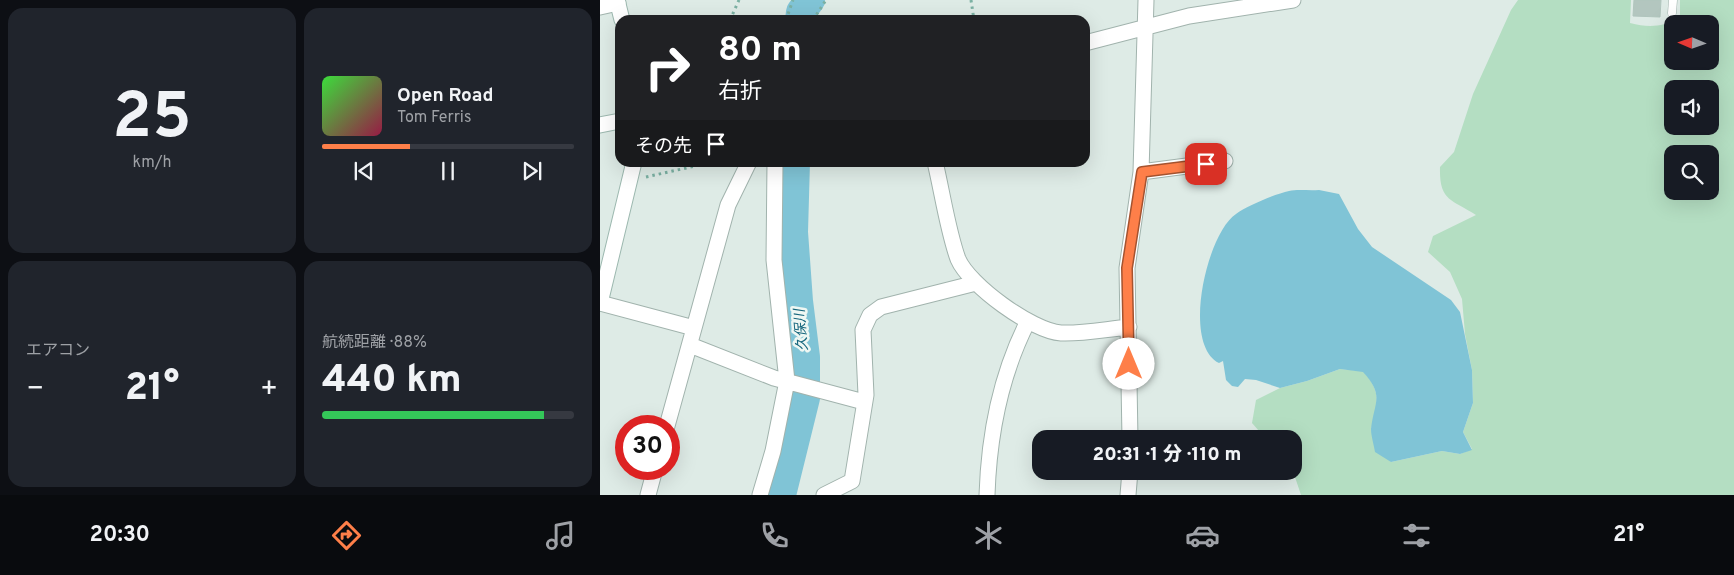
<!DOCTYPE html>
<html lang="ja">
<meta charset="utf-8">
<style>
:root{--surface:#171b24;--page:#20242c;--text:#f1f3f6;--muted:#9ea1a6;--line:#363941;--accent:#fe7f49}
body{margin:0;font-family:Overpass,"Noto Sans JP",sans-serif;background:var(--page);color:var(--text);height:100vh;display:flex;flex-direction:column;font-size:19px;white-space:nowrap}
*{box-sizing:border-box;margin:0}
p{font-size:16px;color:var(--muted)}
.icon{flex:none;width:28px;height:28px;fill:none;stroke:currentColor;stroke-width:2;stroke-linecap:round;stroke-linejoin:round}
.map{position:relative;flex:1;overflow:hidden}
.drawer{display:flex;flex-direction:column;gap:8px;padding:8px;background:#0d0f14;width:600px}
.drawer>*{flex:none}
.top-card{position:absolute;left:15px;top:15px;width:475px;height:152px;border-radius:15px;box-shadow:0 5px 20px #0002;background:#202124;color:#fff;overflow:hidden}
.needle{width:32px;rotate:272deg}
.buttons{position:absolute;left:1064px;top:15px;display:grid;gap:10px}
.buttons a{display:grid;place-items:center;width:55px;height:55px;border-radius:10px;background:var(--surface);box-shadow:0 5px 20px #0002;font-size:25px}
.speed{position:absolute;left:15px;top:415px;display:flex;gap:10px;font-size:25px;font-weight:700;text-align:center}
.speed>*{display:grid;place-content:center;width:65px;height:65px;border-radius:50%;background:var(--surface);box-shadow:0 5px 20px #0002;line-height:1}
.speed .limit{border:8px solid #d22;background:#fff;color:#111}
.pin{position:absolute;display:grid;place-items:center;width:42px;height:42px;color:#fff;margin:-21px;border-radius:10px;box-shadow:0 2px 8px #0006}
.me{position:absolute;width:55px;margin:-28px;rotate:0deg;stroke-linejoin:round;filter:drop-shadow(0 0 4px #0008)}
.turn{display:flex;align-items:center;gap:18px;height:105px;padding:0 20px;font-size:22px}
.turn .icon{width:65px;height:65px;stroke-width:2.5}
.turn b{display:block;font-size:35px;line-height:42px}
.then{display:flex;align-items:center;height:48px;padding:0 20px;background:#0003;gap:10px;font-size:19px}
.big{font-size:38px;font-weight:800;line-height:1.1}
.drawer .card{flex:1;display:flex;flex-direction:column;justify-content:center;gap:8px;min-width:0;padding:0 18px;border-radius:15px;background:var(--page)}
.drawer .dial{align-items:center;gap:0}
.dial b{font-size:65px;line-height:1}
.song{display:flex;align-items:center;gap:15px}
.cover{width:60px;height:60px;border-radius:8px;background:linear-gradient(135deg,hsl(120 70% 55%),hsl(340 70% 35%))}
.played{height:5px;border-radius:2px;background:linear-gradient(90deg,var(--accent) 35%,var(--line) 35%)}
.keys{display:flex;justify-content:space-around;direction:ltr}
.heat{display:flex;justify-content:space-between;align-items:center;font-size:28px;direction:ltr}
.charge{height:8px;border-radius:4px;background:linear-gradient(90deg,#34c759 88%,var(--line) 0)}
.drawer .tiles{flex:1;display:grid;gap:8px;grid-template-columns:repeat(2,1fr)}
.trip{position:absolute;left:432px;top:430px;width:270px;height:50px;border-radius:15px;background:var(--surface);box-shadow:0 5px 20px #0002;font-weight:800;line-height:50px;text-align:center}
.dock{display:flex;height:80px;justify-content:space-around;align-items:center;background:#090b0e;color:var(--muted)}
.dock .icon{width:35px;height:35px}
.dock .selected{color:var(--accent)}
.dock b{font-size:22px;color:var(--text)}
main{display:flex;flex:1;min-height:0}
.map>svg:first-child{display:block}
</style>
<main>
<section class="drawer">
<div class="tiles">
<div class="card dial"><b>25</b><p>km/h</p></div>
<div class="card">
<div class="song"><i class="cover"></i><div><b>Open Road</b><p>Tom Ferris</p></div></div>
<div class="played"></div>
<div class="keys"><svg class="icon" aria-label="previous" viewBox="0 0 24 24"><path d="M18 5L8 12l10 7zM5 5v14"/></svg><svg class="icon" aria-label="pause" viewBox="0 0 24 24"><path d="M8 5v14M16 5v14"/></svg><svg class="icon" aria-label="next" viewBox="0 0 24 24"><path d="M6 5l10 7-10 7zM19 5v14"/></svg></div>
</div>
<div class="card"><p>エアコン</p>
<div class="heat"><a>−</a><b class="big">21°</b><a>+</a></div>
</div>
<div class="card"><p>航続距離 · 88%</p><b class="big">440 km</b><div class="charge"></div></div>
</div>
</section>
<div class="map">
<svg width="1134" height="495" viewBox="0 0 1134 495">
<rect width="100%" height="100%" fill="#deebe6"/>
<path fill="#b4dec2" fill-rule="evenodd" d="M918 0H1031L1030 23C1049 28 1062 27 1080 18V0H1134V495H701L693 471 694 439H666L652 423 656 400 680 388 707 381 740 369 763 371C782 392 778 404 771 430L791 462 842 451 860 454 872 449 863 432 873 403 872 370 865 334 862 299 850 272 828 252 833 236 876 215C851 199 839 201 840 167L854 152 873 94 911 10ZM1072 24H1110V61H1072ZM1072 89H1110V126H1072ZM1072 154H1110V191H1072Z"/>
<path fill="#80c4d6" d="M719 190 739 194 758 229 772 247 851 300 860 312 872 370 873 403 863 432 872 450 860 454 842 451 791 462 775 452C774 445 771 436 771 429 774 402 785 396 763 372L740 369 707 381 680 388 656 380 645 379 638 387 632 386 626 380 623 361 619 363C581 344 607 233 636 214 647 206 675 194 689 191 698 189 709 191 719 190Z"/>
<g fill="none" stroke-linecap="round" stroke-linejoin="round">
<path stroke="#80c4d6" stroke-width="30" d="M200 20 201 12 210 0
M181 495 205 398V357L198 301 193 232 195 162"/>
</g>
<path fill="#b3c6bf" stroke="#b0c5bd" d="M1034 0H1061L1060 17 1033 16Z"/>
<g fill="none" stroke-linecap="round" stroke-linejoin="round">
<defs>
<path id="lane" d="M1072 13 1073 0"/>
<path id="street" d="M0 7 18 3
M485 43 589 16 693 0
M335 162C342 191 348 232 358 259 369 285 432 331 461 333 482 334 507 329 529 327
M541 172 625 161
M0 303 94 328
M90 345 174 378 264 402
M67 426 128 205 149 162
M530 439 527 268 541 172 546 0
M48 495 55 469
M160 495 173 451 187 381 174 260 175 162
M224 495 252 481 266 395 263 330 270 315 281 307 376 283
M387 495C389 433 400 376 428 321
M528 495 530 471"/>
<path id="secondary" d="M17 0 22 20
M0 125 20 121
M0 303 34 162"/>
</defs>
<use href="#lane" stroke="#a1b3ad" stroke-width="9"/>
<use href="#street" stroke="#a1b3ad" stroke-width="17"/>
<use href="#secondary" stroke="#9cb8af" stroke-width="17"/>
<path stroke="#7bb1a3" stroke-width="3" stroke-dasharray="2.5 4" stroke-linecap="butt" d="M371 0 374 20
M130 20 139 0
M186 20 193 0
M213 20 226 0
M46 177 113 162"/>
<use href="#lane" stroke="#fff" stroke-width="8"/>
<use href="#street" stroke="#fff" stroke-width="15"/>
<use href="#secondary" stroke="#fff" stroke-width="15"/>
</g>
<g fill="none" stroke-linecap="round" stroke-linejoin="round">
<defs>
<path id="route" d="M529 364 527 268 542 172 606 164"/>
</defs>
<use href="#route" stroke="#a5532f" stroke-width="12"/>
<use href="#route" stroke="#fe7f49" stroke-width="9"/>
</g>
<g text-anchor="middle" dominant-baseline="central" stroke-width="5" stroke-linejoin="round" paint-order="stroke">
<g font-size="14" font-style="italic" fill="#14657c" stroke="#eef7f3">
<text transform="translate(202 330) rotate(-95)">久保川</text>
</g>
</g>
</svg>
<div class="buttons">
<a><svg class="needle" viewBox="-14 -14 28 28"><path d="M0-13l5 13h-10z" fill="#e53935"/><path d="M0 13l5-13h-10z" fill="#9ea1a6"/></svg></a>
<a><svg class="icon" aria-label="sound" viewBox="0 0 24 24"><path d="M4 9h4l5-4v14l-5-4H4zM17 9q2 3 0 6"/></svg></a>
<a><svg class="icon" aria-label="search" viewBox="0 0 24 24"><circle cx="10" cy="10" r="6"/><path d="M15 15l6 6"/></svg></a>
</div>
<div class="speed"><div class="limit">30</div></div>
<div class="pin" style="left:606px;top:164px;background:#d93025"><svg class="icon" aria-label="arrive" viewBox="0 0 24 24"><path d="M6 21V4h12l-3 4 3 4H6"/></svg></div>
<svg class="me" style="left:529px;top:364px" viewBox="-20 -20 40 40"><circle r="19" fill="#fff"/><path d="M0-13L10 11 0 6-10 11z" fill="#fe7f49"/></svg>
<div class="trip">20:31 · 1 分 · 110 m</div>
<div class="top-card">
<div class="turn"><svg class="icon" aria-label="right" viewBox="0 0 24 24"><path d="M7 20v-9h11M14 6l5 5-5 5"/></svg><div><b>80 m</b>右折</div></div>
<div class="then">その先<svg class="icon" aria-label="arrive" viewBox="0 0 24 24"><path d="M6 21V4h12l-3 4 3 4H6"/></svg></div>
</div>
</div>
</main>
<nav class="dock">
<b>20:30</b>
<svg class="icon selected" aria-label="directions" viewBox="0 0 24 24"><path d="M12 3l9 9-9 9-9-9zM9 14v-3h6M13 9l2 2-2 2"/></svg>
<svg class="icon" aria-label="music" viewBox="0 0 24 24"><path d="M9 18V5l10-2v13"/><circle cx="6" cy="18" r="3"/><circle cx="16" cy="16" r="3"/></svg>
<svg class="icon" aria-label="phone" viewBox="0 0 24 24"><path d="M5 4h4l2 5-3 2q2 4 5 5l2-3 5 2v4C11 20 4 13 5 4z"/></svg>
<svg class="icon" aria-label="climate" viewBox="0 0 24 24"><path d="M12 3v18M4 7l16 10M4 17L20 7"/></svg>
<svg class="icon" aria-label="car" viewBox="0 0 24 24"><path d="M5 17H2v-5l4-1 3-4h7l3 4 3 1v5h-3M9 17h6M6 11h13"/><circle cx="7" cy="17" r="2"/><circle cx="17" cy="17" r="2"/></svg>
<svg class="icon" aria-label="filters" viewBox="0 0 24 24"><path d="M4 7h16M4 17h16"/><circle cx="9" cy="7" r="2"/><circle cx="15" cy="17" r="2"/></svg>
<b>21°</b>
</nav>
